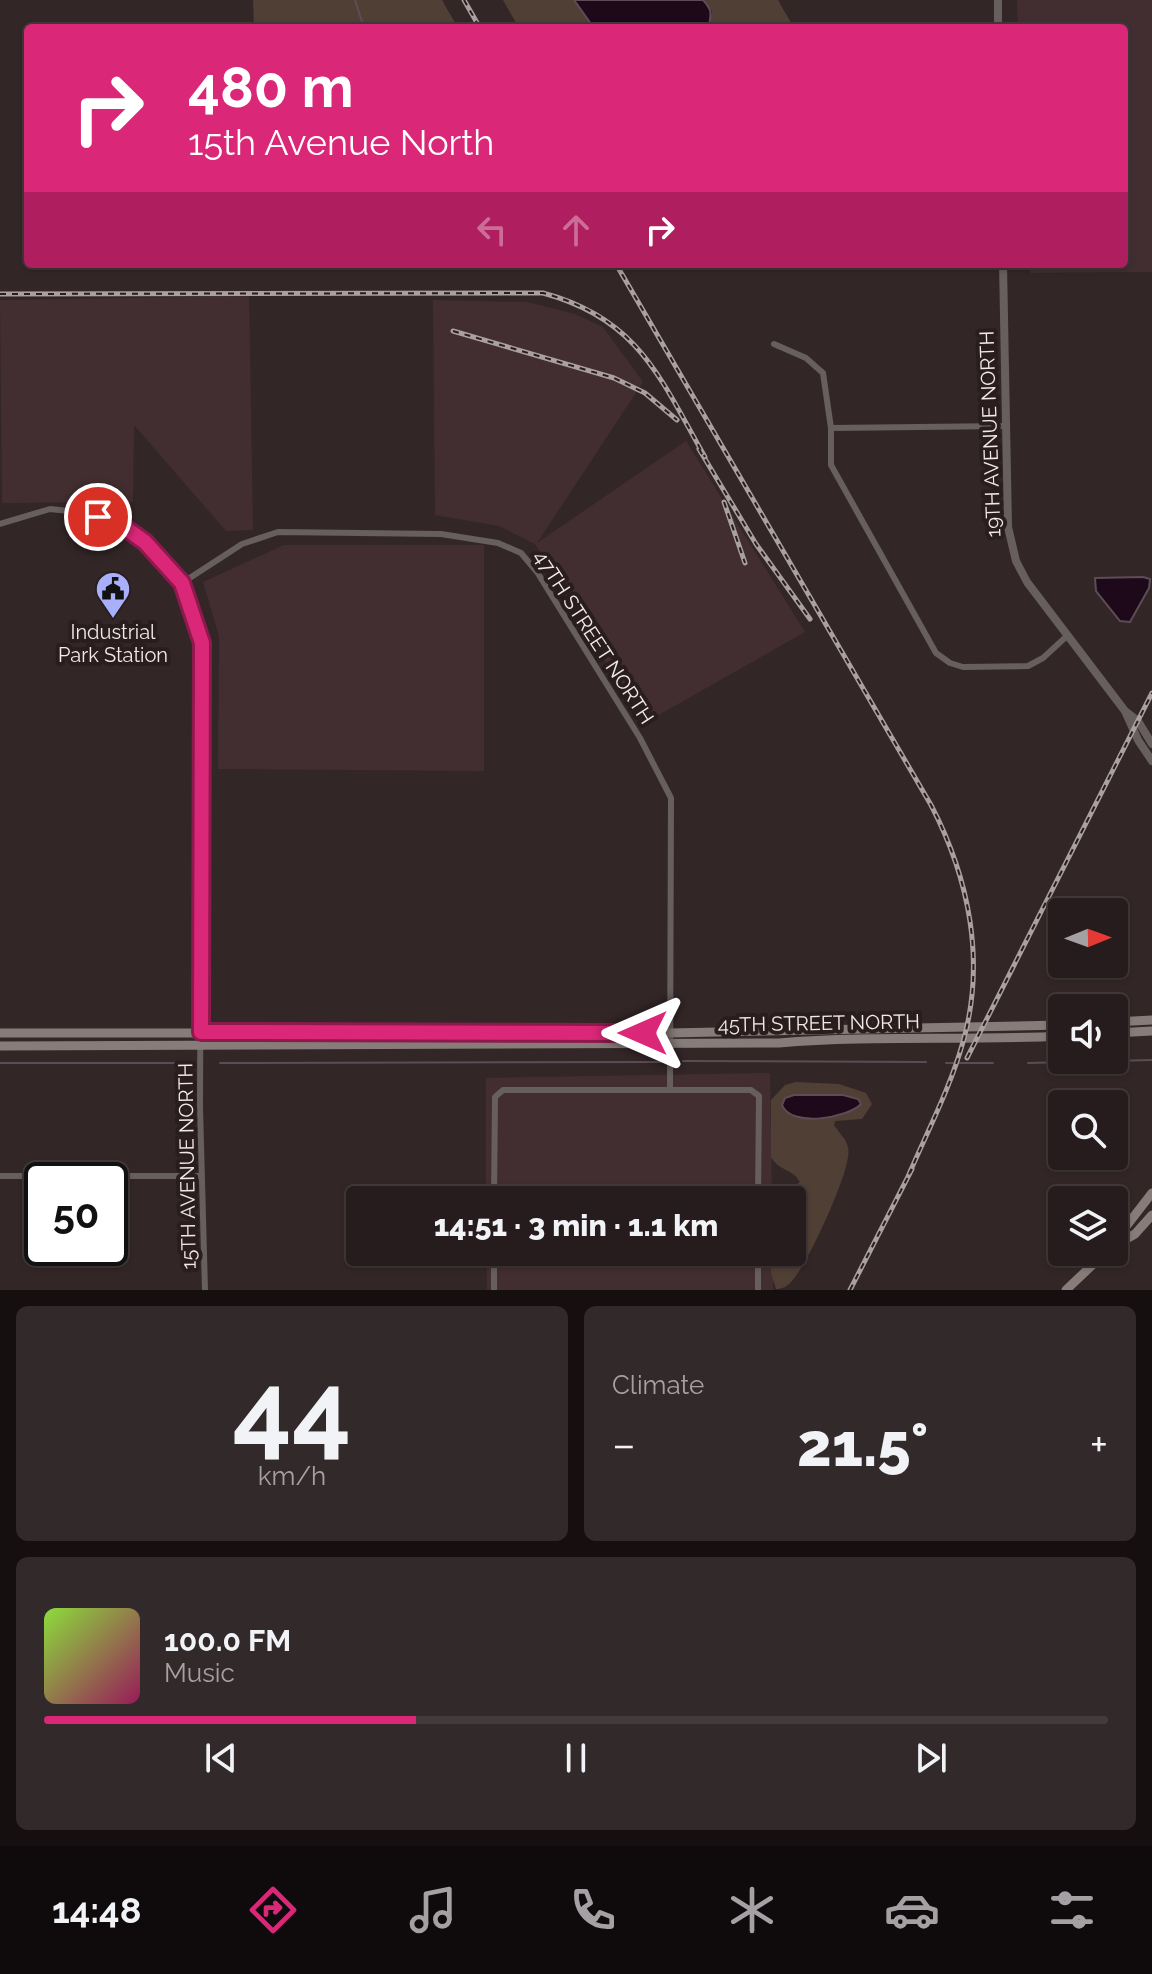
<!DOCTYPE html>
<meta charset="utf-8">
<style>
:root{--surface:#261c1d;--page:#32292a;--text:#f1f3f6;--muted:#a4a1a4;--line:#423a3b;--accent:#db2777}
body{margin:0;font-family:Raleway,sans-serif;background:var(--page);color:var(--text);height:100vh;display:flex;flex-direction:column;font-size:30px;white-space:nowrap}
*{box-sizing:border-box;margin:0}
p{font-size:26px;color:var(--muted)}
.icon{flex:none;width:44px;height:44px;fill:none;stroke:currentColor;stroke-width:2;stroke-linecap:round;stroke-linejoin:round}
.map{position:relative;height:1290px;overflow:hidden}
.drawer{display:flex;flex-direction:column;gap:16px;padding:16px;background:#150f10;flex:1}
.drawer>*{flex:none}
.top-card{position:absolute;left:24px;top:24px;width:1104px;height:244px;border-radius:8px;box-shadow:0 2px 6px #0004,0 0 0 2px var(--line);background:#db2777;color:#fff;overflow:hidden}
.needle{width:52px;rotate:89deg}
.fabs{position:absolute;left:1048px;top:898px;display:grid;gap:16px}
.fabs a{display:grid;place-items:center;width:80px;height:80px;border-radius:8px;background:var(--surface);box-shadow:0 2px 6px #0004,0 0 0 2px var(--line);font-size:40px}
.speed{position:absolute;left:24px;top:1162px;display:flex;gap:16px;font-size:40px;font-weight:700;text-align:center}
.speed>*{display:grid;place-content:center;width:104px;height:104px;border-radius:50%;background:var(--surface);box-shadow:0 2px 6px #0004,0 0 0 2px var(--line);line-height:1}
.speed .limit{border:4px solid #111;border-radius:12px;background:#fff;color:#111}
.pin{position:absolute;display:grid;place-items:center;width:68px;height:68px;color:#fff;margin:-34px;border:4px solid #fff;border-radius:50%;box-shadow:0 2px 8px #0007}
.me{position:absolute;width:88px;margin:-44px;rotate:270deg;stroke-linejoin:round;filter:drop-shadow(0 0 6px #0008)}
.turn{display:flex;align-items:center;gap:28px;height:168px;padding:0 32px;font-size:36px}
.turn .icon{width:104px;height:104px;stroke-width:2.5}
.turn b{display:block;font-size:56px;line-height:68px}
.lanes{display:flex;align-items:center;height:76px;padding:0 32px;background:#0003;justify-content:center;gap:40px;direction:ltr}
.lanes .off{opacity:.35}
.big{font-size:60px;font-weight:800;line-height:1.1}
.drawer .tile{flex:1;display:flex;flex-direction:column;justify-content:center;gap:12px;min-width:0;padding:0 28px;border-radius:12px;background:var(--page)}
.drawer .dial{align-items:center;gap:0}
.dial b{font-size:104px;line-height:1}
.song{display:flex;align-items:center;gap:24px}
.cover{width:96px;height:96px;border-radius:12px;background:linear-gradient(135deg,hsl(90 70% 55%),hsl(330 70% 35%))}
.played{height:8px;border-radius:4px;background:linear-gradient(90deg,var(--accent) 35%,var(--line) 35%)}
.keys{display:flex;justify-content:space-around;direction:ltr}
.heat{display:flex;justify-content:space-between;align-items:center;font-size:44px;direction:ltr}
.drawer .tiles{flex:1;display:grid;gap:16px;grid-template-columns:1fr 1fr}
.tile:last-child{grid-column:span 2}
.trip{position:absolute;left:346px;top:1186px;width:460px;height:80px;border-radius:8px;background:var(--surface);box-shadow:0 2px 6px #0004,0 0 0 2px var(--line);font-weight:800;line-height:80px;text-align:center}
.dock{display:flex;height:128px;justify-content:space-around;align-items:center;background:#0f0b0c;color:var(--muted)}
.dock .icon{width:56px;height:56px}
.dock .on{color:var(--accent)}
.dock b{font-size:36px;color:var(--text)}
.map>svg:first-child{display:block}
</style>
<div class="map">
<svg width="1152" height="1290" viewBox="0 0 1152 1290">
<rect width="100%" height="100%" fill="#332627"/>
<path fill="#422e30" d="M1017 0H1152V272L1030 273 1029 264H1124V28H1018Z
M249 296 253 530 226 531 134 425 133 502 2 503 0 300Z
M433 300 527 302 575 314 603 327 643 382 537 543 686 441 805 632 643 724 535 544 499 526 435 515Z
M284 545H484V771L218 769 219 636 203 582Z
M770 1073 772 1200H486V1078Z
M487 1252H773V1290H487Z"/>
<path fill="#503f35" d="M253 0H442L458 28H254Z
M503 0H574L594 28H519Z
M703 0H778L794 28H709L712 11Z
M796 1082 839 1084 866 1093 872 1104 862 1119 835 1121 834 1125C841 1136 851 1142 848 1157 845 1182 808 1263 792 1281 787 1287 782 1289 776 1289L771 1273V1252H792V1200H775L800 1182C794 1170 778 1170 771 1157V1100L785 1085Z"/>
<path fill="#1d0919" stroke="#5d4c57" stroke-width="2" d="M574 0H703C714 12 710 14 709 28H594Z
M1143 577 1150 579 1149 588 1130 622 1120 621 1096 591 1095 578Z
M794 1095H843L858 1099 861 1104C848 1118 791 1128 782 1105L785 1098Z"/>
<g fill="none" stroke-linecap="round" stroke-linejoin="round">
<path stroke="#5d4c57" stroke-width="2" d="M355 0 364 28
M683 1061 926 1062
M0 1063H183
M220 1063 661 1062
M946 1063H993
M1028 1063 1152 1060"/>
<path stroke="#665f5d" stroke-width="6" d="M774 344 806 358 823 373 831 428V465L936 653 950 663 963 667 1028 666 1043 658 1068 635
M831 428 1006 426
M0 524 50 509 78 512 117 522 145 542 182 583 202 643 200 1107 205 1290
M182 583 242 544 278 532 441 534 498 543 521 553 537 572 640 738 671 798 670 1089
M0 1176H202
M494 1200 495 1097 503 1090H751L759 1096 758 1200
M494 1252V1290
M758 1290V1252"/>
<path stroke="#665f5d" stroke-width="8" d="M998 0V28
M1003 264 1008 527 1016 561 1027 582 1125 711 1138 740 1152 761
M1125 711 1138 721 1152 744"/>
<path stroke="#877c7a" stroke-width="9" d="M1114 1022 1152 1020
M0 1033H670L1062 1025
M1114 1033 1152 1031
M0 1046 779 1043C873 1035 967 1041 1062 1036
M1114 1242 1152 1193
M1114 1246 1135 1234 1152 1215
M1066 1290 1106 1252"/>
<defs>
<path id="rail" d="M464 0 480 28
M616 264 931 805C969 878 986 961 963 1042 950 1089 926 1134 907 1179
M0 294 543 293C639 319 660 378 705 457
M453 331 614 378 645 393 677 420
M699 449 756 544 810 619
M724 502 745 563
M967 1058 1152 693
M850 1290 912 1169"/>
</defs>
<use href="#rail" stroke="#aaa0a0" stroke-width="5"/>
<use href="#rail" stroke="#291d1d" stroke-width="2" stroke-dasharray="6" stroke-linecap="butt"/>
</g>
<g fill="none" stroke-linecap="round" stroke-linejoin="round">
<defs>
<path id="route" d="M98 517 117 522 145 542 182 583 202 643 201 1032 643 1033"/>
</defs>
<use href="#route" stroke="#8e194d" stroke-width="20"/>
<use href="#route" stroke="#db2777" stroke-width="14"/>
</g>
<defs>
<symbol id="civic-pin" viewBox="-11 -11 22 30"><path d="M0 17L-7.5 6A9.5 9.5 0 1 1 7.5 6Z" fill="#a8b0fc" stroke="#291d1d"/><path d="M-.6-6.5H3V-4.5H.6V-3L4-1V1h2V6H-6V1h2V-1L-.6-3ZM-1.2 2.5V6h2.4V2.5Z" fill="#111"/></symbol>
</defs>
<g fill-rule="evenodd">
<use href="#civic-pin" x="93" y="569" width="40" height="54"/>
</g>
<g text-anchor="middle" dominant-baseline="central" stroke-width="8" stroke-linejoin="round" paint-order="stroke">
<g font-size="20" fill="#f2e9e9" stroke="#291d1d">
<text transform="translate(990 434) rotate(-92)">19TH AVENUE NORTH</text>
<text transform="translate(594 637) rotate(57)">47TH STREET NORTH</text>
<text transform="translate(819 1023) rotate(-1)">45TH STREET NORTH</text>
<text transform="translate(187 1166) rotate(-91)">15TH AVENUE NORTH</text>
</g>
<g font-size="20" fill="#f2e9e9" stroke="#291d1d">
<text x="113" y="632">Industrial<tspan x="113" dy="23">Park Station</tspan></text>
</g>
</g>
</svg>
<div class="fabs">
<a><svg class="needle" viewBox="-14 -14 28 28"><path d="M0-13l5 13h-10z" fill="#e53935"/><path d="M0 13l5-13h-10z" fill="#a4a1a4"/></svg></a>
<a><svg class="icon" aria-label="sound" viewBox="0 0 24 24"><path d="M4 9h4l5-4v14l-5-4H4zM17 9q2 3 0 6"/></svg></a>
<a><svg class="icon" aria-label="search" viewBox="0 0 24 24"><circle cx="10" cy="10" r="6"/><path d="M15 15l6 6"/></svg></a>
<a><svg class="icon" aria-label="layers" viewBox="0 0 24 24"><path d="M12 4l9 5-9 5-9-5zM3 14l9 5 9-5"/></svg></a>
</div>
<div class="speed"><div class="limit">50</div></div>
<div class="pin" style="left:98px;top:517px;background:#d93025"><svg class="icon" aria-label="arrive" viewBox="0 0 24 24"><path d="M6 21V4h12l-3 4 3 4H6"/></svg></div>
<svg class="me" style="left:643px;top:1033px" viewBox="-20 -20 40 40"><path d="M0-17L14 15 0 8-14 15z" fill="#db2777" stroke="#fff" stroke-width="4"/></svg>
<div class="trip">14:51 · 3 min · 1.1 km</div>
<div class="top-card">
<div class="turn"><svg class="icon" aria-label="right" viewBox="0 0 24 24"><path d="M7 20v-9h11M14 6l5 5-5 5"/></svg><div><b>480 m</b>15th Avenue North</div></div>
<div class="lanes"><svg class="icon off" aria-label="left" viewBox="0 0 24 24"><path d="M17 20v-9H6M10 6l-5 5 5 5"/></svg><svg class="icon off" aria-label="ahead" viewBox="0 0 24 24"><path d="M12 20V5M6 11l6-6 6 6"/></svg><svg class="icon" aria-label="right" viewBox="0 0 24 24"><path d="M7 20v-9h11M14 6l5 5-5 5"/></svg></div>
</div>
</div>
<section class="drawer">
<div class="tiles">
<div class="tile dial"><b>44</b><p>km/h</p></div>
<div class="tile"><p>Climate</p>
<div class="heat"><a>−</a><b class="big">21.5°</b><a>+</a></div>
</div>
<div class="tile">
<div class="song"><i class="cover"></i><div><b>100.0 FM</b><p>Music</p></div></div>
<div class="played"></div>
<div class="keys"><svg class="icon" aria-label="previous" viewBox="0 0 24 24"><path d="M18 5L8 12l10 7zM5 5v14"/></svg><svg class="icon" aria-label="pause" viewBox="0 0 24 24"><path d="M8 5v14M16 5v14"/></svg><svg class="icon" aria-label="next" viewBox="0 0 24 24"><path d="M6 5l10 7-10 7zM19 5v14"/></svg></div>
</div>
</div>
</section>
<nav class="dock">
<b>14:48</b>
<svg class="icon on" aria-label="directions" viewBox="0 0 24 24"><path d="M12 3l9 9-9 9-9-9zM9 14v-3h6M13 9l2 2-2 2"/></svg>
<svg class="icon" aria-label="music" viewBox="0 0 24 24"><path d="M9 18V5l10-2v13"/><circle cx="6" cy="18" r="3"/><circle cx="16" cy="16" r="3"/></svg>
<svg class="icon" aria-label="phone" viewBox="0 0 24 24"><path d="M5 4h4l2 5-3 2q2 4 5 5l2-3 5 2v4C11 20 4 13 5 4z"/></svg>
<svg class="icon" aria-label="climate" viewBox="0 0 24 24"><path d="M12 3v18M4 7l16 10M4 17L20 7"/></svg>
<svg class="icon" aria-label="car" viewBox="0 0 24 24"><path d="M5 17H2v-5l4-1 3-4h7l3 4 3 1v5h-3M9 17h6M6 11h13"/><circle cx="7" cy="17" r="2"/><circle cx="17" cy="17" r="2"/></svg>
<svg class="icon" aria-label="filters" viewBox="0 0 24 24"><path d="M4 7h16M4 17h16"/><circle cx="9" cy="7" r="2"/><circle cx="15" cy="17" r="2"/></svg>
</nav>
